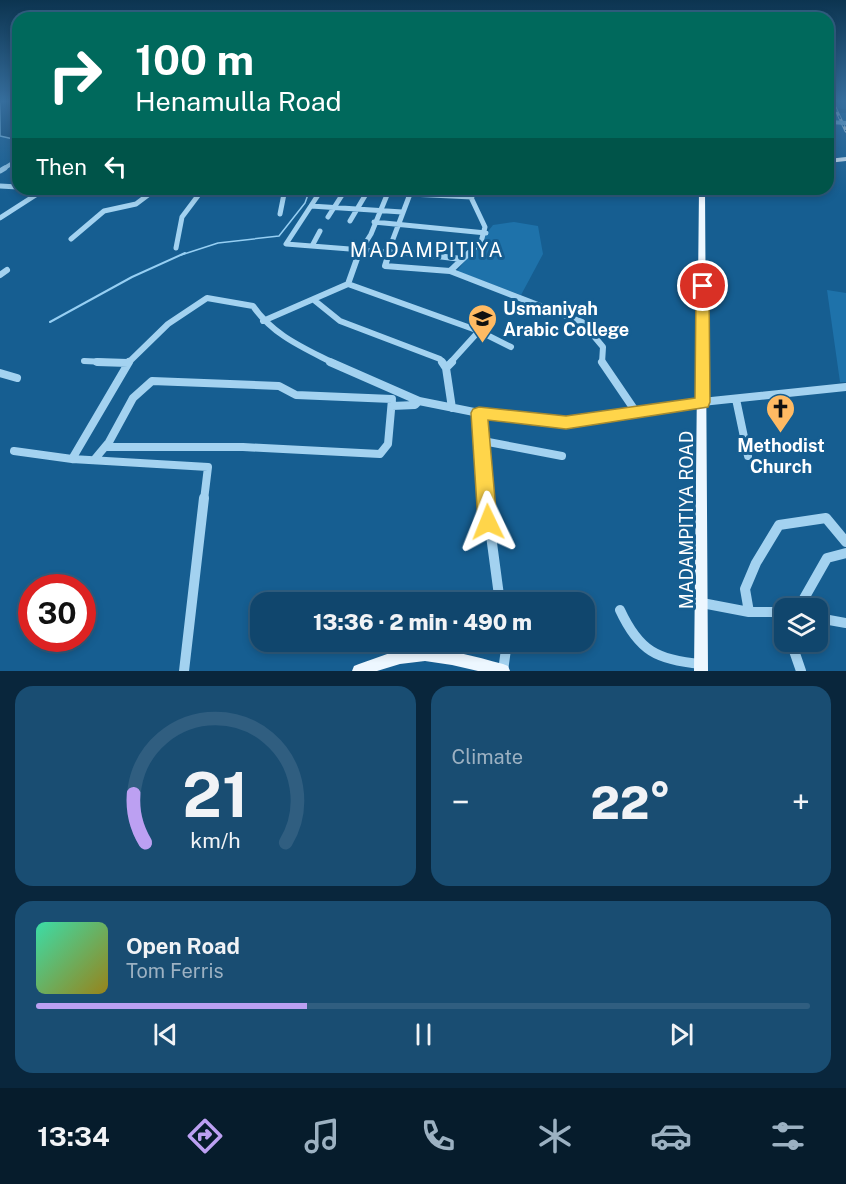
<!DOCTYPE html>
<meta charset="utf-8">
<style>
:root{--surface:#10466d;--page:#194d72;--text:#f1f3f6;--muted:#9cb1c2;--line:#305e80;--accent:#bca0f2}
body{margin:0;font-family:"Public Sans",sans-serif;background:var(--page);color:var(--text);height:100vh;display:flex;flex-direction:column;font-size:22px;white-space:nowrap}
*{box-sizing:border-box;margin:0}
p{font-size:20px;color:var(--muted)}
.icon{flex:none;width:33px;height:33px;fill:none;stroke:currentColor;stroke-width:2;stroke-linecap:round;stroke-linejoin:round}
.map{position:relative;height:671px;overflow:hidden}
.drawer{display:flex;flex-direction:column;gap:15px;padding:15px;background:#09263c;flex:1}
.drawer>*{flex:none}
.top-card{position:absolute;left:12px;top:12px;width:822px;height:183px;border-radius:18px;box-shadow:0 3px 9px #0003,0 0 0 2px var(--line);background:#00695c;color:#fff;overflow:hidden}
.fabs{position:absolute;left:774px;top:598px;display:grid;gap:12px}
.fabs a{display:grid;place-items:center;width:54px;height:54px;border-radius:12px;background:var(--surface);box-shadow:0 3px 9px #0003,0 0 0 2px var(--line);font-size:30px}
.speed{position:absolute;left:18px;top:574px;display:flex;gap:12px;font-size:30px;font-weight:700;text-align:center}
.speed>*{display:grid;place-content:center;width:78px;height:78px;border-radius:50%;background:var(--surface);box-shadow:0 3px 9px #0003,0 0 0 2px var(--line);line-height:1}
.speed .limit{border:9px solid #d22;background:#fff;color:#111}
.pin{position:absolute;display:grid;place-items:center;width:51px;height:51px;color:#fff;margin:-26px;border:3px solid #fff;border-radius:50%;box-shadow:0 2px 6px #0007}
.me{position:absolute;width:66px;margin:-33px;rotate:358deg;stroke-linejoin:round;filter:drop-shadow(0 0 4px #0008)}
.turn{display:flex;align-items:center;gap:21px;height:126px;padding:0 24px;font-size:27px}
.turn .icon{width:78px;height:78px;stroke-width:2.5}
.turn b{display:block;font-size:42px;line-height:51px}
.then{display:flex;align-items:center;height:57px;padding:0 24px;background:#0003;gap:12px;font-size:22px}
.big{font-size:45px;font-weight:800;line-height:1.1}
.drawer .tile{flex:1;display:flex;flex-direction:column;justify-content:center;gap:9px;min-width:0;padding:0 21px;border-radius:18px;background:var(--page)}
.drawer .dial{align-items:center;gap:0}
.dial svg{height:156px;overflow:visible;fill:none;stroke:var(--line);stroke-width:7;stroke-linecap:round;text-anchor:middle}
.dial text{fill:var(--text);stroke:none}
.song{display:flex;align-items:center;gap:18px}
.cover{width:72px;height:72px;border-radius:9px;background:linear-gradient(135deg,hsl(160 70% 55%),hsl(50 70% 35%))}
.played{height:6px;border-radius:3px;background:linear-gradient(90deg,var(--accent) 35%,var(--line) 35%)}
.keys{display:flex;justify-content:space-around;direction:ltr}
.heat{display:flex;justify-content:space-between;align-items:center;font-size:33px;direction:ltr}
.drawer .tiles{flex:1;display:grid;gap:15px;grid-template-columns:1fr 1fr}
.tile:last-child{grid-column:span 2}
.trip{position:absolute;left:250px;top:592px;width:345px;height:60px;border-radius:18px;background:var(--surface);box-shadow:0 3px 9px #0003,0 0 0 2px var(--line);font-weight:800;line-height:60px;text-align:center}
.tabs{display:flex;height:96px;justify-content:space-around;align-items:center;background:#061c2c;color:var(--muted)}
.tabs .icon{width:42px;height:42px}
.tabs .on{color:var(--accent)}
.tabs b{font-size:27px;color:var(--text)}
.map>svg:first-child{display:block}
</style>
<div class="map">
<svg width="846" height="671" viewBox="0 0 846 671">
<rect width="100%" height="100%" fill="#165e91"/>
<path fill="#1e72aa" d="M514 222 538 226 543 254 521 295 457 271 493 225Z
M827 290 846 293V382H840Z"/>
<path fill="#0e456e" stroke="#96cff3" stroke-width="1.5" d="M0 101H18V140L0 136Z"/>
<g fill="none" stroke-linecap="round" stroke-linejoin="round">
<path stroke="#96cff3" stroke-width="1.5" d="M181 255 218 243 279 236 305 203 310 189"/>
<path stroke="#96cff3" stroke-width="2" d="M50 322 132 277 185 253"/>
<path stroke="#0e456e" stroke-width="4" d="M828 110 846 111"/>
<path stroke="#a3d2f0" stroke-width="4" d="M3 169 11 164"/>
<path stroke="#a3d2f0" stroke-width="5" d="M0 171 5 168
M0 186 18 187
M322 189 286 244 426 255
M467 189 485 227 481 242 467 255
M551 189 555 194 582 190
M311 206 402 212
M280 214 285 189
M328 217 344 192
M0 218 45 189
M350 221 366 194
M374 222 486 233
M71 239 104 211 136 204 156 189
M393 239 410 194 472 197
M312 246 320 231
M176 248 182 217 203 189
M358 255 371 234 387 195
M389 255 390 251"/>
<path stroke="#a3d2f0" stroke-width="6" d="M389 253 385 266 450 271
M412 253 462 259
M469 253 450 271 582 322 603 347 602 363
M0 275 7 270
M348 284 479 331 450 363
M314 300 340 321 440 359 443 363
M263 321 348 284 359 253
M479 331 511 347
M84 361 128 363
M128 363 168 324 207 298 253 306C273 335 302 347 333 363"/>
<path stroke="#a3d2f0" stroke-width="8" d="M97 362 128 363
M330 362 419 401 479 413 565 422 702 402 846 387
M442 362 446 368 452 408
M602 362 636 412
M446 368 452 362
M0 373 17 378
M736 399 748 456
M392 406 415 405 419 401
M479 413 486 500
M483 441 562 456
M14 451 72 459 208 467 204 500
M72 459 129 362
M94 460 109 442 133 398 152 381 279 386 296 395 392 399 388 444 380 454 243 447H106"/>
<path stroke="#a3d2f0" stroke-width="10" d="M486 498 500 603
M702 603 749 612H784
M798 609 827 558 846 553
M620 610C639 651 657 660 701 664
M749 612 745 589 756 563 779 525 826 518 846 542
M818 618 846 623
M791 642 801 671
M184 671 204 498
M503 671 507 642"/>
<path fill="#edf7ff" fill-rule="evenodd" d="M846 157V161L828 163V159Z
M699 189H705L708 671H694Z
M412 648C444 647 473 656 503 664L508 666 510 671H478L452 665 425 661 400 664 377 671H352L354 666 359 664 390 653Z"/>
<defs>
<path id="rail" d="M832 101 846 131"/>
</defs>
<use href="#rail" stroke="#fff" stroke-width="3"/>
<use href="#rail" stroke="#165e91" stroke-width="1.5" stroke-dasharray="4" stroke-linecap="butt"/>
<path stroke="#a3d2f0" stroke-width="4" d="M830 122 846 123"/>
</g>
<linearGradient id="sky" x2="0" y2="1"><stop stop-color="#0c3450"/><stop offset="0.52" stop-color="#366e9d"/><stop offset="1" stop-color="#366e9d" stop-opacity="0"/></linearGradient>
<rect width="846" height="195" fill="url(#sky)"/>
<path fill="#ffd54a" stroke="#a68a30" stroke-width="1.5" d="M703 282 709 286 710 402 708 407 566 429 488 420 497 522 494 528 488 530 481 528 478 522 471 413 473 409 479 407 566 416 695 398 696 286Z"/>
<defs>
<symbol id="school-pin" viewBox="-11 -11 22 30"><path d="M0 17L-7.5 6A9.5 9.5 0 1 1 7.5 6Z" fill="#ffba63" stroke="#165e91"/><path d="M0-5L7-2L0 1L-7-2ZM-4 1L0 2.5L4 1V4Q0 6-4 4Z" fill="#111"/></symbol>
<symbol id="church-pin" viewBox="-11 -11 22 30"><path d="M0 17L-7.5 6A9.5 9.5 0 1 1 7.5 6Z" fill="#ffba63" stroke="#165e91"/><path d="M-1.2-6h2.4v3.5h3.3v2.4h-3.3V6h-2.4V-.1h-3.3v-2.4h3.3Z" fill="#111"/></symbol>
</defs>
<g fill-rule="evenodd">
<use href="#school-pin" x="466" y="302" width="33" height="45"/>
<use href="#church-pin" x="764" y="392" width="33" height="45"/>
</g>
<g text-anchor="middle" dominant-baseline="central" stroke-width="6" stroke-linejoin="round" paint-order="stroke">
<g font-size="18" font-weight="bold" fill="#fff" stroke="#165e91" text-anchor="start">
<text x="503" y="308">Usmaniyah<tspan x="503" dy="21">Arabic College</tspan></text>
<text x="781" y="445" text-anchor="middle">Methodist<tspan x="781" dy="21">Church</tspan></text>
</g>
<g font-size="18" fill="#fff" stroke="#165e91">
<text transform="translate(686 520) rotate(-90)">MADAMPITIYA ROAD</text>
</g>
<g font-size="20" letter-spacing="1.5" fill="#fff" stroke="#165e91">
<text x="427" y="250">MADAMPITIYA</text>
</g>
</g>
</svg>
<div class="fabs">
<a><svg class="icon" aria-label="layers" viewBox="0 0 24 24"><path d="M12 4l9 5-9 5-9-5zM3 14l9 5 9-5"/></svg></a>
</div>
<div class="speed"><div class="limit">30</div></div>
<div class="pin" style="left:703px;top:286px;background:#d93025"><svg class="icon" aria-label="arrive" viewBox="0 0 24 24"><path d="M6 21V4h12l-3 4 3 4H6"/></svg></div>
<svg class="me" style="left:488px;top:522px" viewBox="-20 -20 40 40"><path d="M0-17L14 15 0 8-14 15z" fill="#ffd54a" stroke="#fff" stroke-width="4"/></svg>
<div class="trip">13:36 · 2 min · 490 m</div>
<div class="top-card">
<div class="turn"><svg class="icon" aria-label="right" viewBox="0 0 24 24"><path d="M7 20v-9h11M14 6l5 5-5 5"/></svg><div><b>100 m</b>Henamulla Road</div></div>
<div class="then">Then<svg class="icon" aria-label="left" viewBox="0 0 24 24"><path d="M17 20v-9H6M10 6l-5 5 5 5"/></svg></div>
</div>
</div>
<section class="drawer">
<div class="tiles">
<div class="tile dial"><svg viewBox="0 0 100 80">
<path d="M14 69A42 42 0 1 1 86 69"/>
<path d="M14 69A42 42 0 0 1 8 44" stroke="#bca0f2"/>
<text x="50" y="56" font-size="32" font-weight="700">21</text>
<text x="50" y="72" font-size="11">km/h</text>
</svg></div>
<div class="tile"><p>Climate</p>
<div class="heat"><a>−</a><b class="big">22°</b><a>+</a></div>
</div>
<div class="tile">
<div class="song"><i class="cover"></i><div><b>Open Road</b><p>Tom Ferris</p></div></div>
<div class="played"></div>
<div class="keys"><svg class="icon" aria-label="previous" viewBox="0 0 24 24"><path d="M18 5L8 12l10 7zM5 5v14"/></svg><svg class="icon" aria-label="pause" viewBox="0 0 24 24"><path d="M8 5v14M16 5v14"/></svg><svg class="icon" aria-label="next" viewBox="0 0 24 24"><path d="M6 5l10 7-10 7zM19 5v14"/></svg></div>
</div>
</div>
</section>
<nav class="tabs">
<b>13:34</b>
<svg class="icon on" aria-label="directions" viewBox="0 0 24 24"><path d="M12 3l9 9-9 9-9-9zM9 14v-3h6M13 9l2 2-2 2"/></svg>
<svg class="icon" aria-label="music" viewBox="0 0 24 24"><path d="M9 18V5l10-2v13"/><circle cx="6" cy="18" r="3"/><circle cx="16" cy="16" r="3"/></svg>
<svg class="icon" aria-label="phone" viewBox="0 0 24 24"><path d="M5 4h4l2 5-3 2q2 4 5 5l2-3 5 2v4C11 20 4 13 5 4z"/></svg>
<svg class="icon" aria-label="climate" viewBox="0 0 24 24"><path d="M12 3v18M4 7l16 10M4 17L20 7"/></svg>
<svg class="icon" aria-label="car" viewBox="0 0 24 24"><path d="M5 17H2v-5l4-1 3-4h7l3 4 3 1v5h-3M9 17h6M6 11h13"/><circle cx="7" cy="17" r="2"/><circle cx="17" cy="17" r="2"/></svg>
<svg class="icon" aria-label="filters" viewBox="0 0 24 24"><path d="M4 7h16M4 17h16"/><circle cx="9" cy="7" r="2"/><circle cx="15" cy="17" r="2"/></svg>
</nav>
